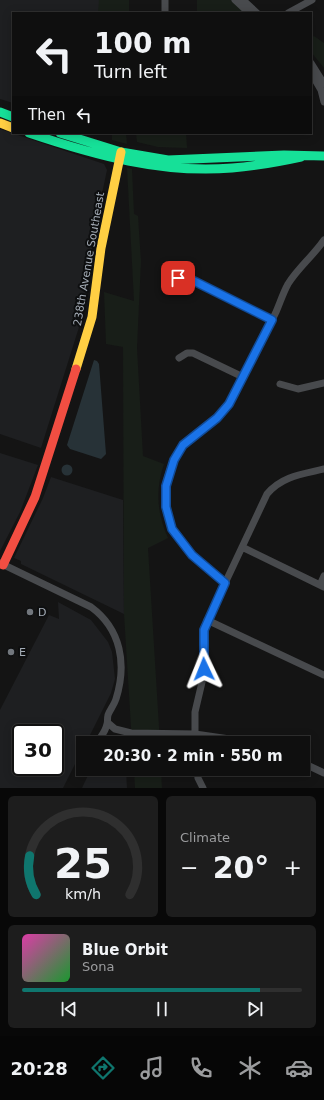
<!DOCTYPE html>
<meta charset="utf-8">
<style>
:root{--surface:#0f0f0f;--page:#1d1d1d;--text:#f1f3f6;--muted:#9b9c9e;--line:#2f2f2f;--accent:#0f766e}
body{margin:0;font-family:"DejaVu Sans",sans-serif;background:var(--page);color:var(--text);height:100vh;display:flex;flex-direction:column;font-size:15px;white-space:nowrap}
*{box-sizing:border-box;margin:0}
p{font-size:13px;color:var(--muted)}
.icon{flex:none;width:22px;height:22px;fill:none;stroke:currentColor;stroke-width:2;stroke-linecap:round;stroke-linejoin:round}
.map{position:relative;height:788px;overflow:hidden}
.details{display:flex;flex-direction:column;gap:8px;padding:8px;background:#080808;flex:1}
.details>*{flex:none}
.guide{position:absolute;left:12px;top:12px;width:300px;height:122px;border-radius:0px;box-shadow:0 2px 10px #0003,0 0 0 1px var(--line);background:#0f0f0f;color:var(--text);overflow:hidden}
.speed{position:absolute;left:12px;top:724px;display:flex;gap:8px;font-size:20px;font-weight:700;text-align:center}
.speed>*{display:grid;place-content:center;width:52px;height:52px;border-radius:50%;background:var(--surface);box-shadow:0 2px 10px #0003,0 0 0 1px var(--line);line-height:1}
.speed .limit{border:2px solid #111;border-radius:6px;background:#fff;color:#111}
.pin{position:absolute;display:grid;place-items:center;width:34px;height:34px;color:#fff;margin:-17px;border-radius:8px;box-shadow:0 2px 6px #0006}
.me{position:absolute;width:44px;margin:-22px;rotate:358deg;stroke-linejoin:round;filter:drop-shadow(0 0 3px #0008)}
.turn{display:flex;align-items:center;gap:14px;height:84px;padding:0 16px;font-size:18px}
.turn .icon{width:52px;height:52px;stroke-width:2.5}
.turn b{display:block;font-size:28px;line-height:34px}
.then{display:flex;align-items:center;height:38px;padding:0 16px;background:#0003;gap:8px;font-size:15px}
.big{font-size:30px;font-weight:600;line-height:1.1}
.details .card{flex:1;display:flex;flex-direction:column;justify-content:center;gap:6px;min-width:0;padding:0 14px;border-radius:6px;background:var(--page)}
.details .dial{align-items:center;gap:0}
.dial svg{height:104px;overflow:visible;fill:none;stroke:var(--line);stroke-width:7;stroke-linecap:round;text-anchor:middle}
.dial text{fill:var(--text);stroke:none}
.song{display:flex;align-items:center;gap:12px}
.cover{width:48px;height:48px;border-radius:6px;background:linear-gradient(135deg,hsl(320 70% 55%),hsl(130 70% 35%))}
.played{height:4px;border-radius:2px;background:linear-gradient(90deg,var(--accent) 85%,var(--line) 85%)}
.keys{display:flex;justify-content:space-around;direction:ltr}
.heat{display:flex;justify-content:space-between;align-items:center;font-size:22px;direction:ltr}
.details .tiles{flex:1;display:grid;gap:8px;grid-template-columns:1fr 1fr}
.card:last-child{grid-column:span 2}
.trip{position:absolute;left:76px;top:736px;width:234px;height:40px;border-radius:0px;background:var(--surface);box-shadow:0 2px 10px #0003,0 0 0 1px var(--line);font-weight:600;line-height:40px;text-align:center}
.menu{display:flex;height:64px;justify-content:space-around;align-items:center;background:#060606;color:var(--muted)}
.menu .icon{width:28px;height:28px}
.menu .on{color:var(--accent)}
.menu b{font-size:18px;color:var(--text)}
.map>svg:first-child{display:block}
</style>
<div class="map">
<svg width="324" height="788" viewBox="0 0 324 788">
<rect width="100%" height="100%" fill="#141414"/>
<path fill="#1e1f21" fill-rule="evenodd" d="M0 0H113L112 13H13V103L0 99Z
M0 129 104 164 107 170 94 231 85 308 41 448 0 434Z
M0 453 38 465 20 512 0 551Z
M51 477 123 500 124 614 21 564V561L14 558 43 498Z
M58 602 91 620 108 642 112 652 115 679 111 693 86 743H83V748L63 788H0V710L49 615 59 619ZM21 733H55V767H21Z
M91 769H126L127 788H82Z"/>
<path fill="#181e18" d="M99 0H129V13H98Z
M197 0H232L247 13H197Z
M314 36 324 43V68L311 52V38Z
M112 133H126L127 144 112 140Z
M136 133H186L187 148 158 147 137 142Z
M127 168 132 169 134 214 138 216 141 261 137 348 143 456 164 464C155 490 157 513 168 538L148 548 160 743H132L124 614 123 347 106 344 104 292 134 301Z
M134 769H161L162 788H135Z"/>
<path fill="#273237" d="M94 360 97 361 99 364 106 454 101 459 70 449 67 445Z
M61.5 470a5.5 5.5 0 1 1 11 0a5.5 5.5 0 1 1-11 0Z"/>
<g fill="none" stroke-linecap="round" stroke-linejoin="round">
<path stroke="#484a4d" stroke-width="7" d="M235 0 249 13
M243 0 257 13
M165 13V0
M288 13 312 0
M311 63 324 84
M311 73 321 90 324 102
M178 278 194 281 272 320
M179 358 187 353H193L243 377
M280 384 298 389 324 383
M242 547 324 587
M0 563 91 607C121 629 127 664 116 699 114 705 110 710 108 715 107 719 108 721 107 724 106 729 103 734 100 738
M225 583C192 555 155 529 167 479 171 466 175 454 184 444 198 429 218 421 229 404 246 374 261 343 276 312 280 303 283 293 288 284 298 268 313 256 324 240
M320 585 324 576
M207 620 324 675
M108 723 115 729 131 733 195 734 258 743
M195 743V712L203 678V630L267 494C282 476 303 474 324 469
M303 763 324 773
M197 769 198 778 203 788"/>
<path stroke="#16e098" stroke-width="9" d="M0 112 13 117
M29 133C94 155 162 174 232 168 255 166 278 162 301 157
M60 133 121 152 168 160 284 155 324 156"/>
<path stroke="#ffcf43" stroke-width="9" d="M0 123 13 128
M76 369 92 317 101 248 121 152"/>
<path stroke="#f24e42" stroke-width="9" d="M3 565 35 497 76 369"/>
</g>
<g fill="none" stroke-linecap="round" stroke-linejoin="round">
<defs>
<path id="route" d="M178 278 194 281 272 320 229 404 217 418 183 445 174 460 166 486V507L172 529 192 555 225 583 204 630V669"/>
</defs>
<use href="#route" stroke="#114b97" stroke-width="10"/>
<use href="#route" stroke="#1a73e8" stroke-width="7"/>
</g>
<g fill="#72777d" stroke="#0e0f10" stroke-width="1.5">
<circle cx="30" cy="612" r="4"/>
<circle cx="11" cy="652" r="4"/>
</g>
<g text-anchor="middle" dominant-baseline="central" stroke-width="4" stroke-linejoin="round" paint-order="stroke">
<g font-size="11" fill="#a4acb6" stroke="#0e0f10">
<text transform="translate(89 259) rotate(-80)">238th Avenue Southeast</text>
</g>
<g font-size="11" fill="#a4acb6" stroke="#0e0f10" text-anchor="start">
<text x="38" y="612">D</text>
<text x="19" y="652">E</text>
</g>
</g>
</svg>
<div class="speed"><div class="limit">30</div></div>
<div class="pin" style="left:178px;top:278px;background:#d93025"><svg class="icon" aria-label="arrive" viewBox="0 0 24 24"><path d="M6 21V4h12l-3 4 3 4H6"/></svg></div>
<svg class="me" style="left:204px;top:669px" viewBox="-20 -20 40 40"><path d="M0-17L14 15 0 8-14 15z" fill="#1a73e8" stroke="#fff" stroke-width="4"/></svg>
<div class="trip">20:30 · 2 min · 550 m</div>
<div class="guide">
<div class="turn"><svg class="icon" aria-label="left" viewBox="0 0 24 24"><path d="M17 20v-9H6M10 6l-5 5 5 5"/></svg><div><b>100 m</b>Turn left</div></div>
<div class="then">Then<svg class="icon" aria-label="left" viewBox="0 0 24 24"><path d="M17 20v-9H6M10 6l-5 5 5 5"/></svg></div>
</div>
</div>
<section class="details">
<div class="tiles">
<div class="card dial"><svg viewBox="0 0 100 80">
<path d="M14 69A42 42 0 1 1 86 69"/>
<path d="M14 69A42 42 0 0 1 9 39" stroke="#0f766e"/>
<text x="50" y="56" font-size="32" font-weight="700">25</text>
<text x="50" y="72" font-size="11">km/h</text>
</svg></div>
<div class="card"><p>Climate</p>
<div class="heat"><a>−</a><b class="big">20°</b><a>+</a></div>
</div>
<div class="card">
<div class="song"><i class="cover"></i><div><b>Blue Orbit</b><p>Sona</p></div></div>
<div class="played"></div>
<div class="keys"><svg class="icon" aria-label="previous" viewBox="0 0 24 24"><path d="M18 5L8 12l10 7zM5 5v14"/></svg><svg class="icon" aria-label="pause" viewBox="0 0 24 24"><path d="M8 5v14M16 5v14"/></svg><svg class="icon" aria-label="next" viewBox="0 0 24 24"><path d="M6 5l10 7-10 7zM19 5v14"/></svg></div>
</div>
</div>
</section>
<nav class="menu">
<b>20:28</b>
<svg class="icon on" aria-label="directions" viewBox="0 0 24 24"><path d="M12 3l9 9-9 9-9-9zM9 14v-3h6M13 9l2 2-2 2"/></svg>
<svg class="icon" aria-label="music" viewBox="0 0 24 24"><path d="M9 18V5l10-2v13"/><circle cx="6" cy="18" r="3"/><circle cx="16" cy="16" r="3"/></svg>
<svg class="icon" aria-label="phone" viewBox="0 0 24 24"><path d="M5 4h4l2 5-3 2q2 4 5 5l2-3 5 2v4C11 20 4 13 5 4z"/></svg>
<svg class="icon" aria-label="climate" viewBox="0 0 24 24"><path d="M12 3v18M4 7l16 10M4 17L20 7"/></svg>
<svg class="icon" aria-label="car" viewBox="0 0 24 24"><path d="M5 17H2v-5l4-1 3-4h7l3 4 3 1v5h-3M9 17h6M6 11h13"/><circle cx="7" cy="17" r="2"/><circle cx="17" cy="17" r="2"/></svg>
</nav>
